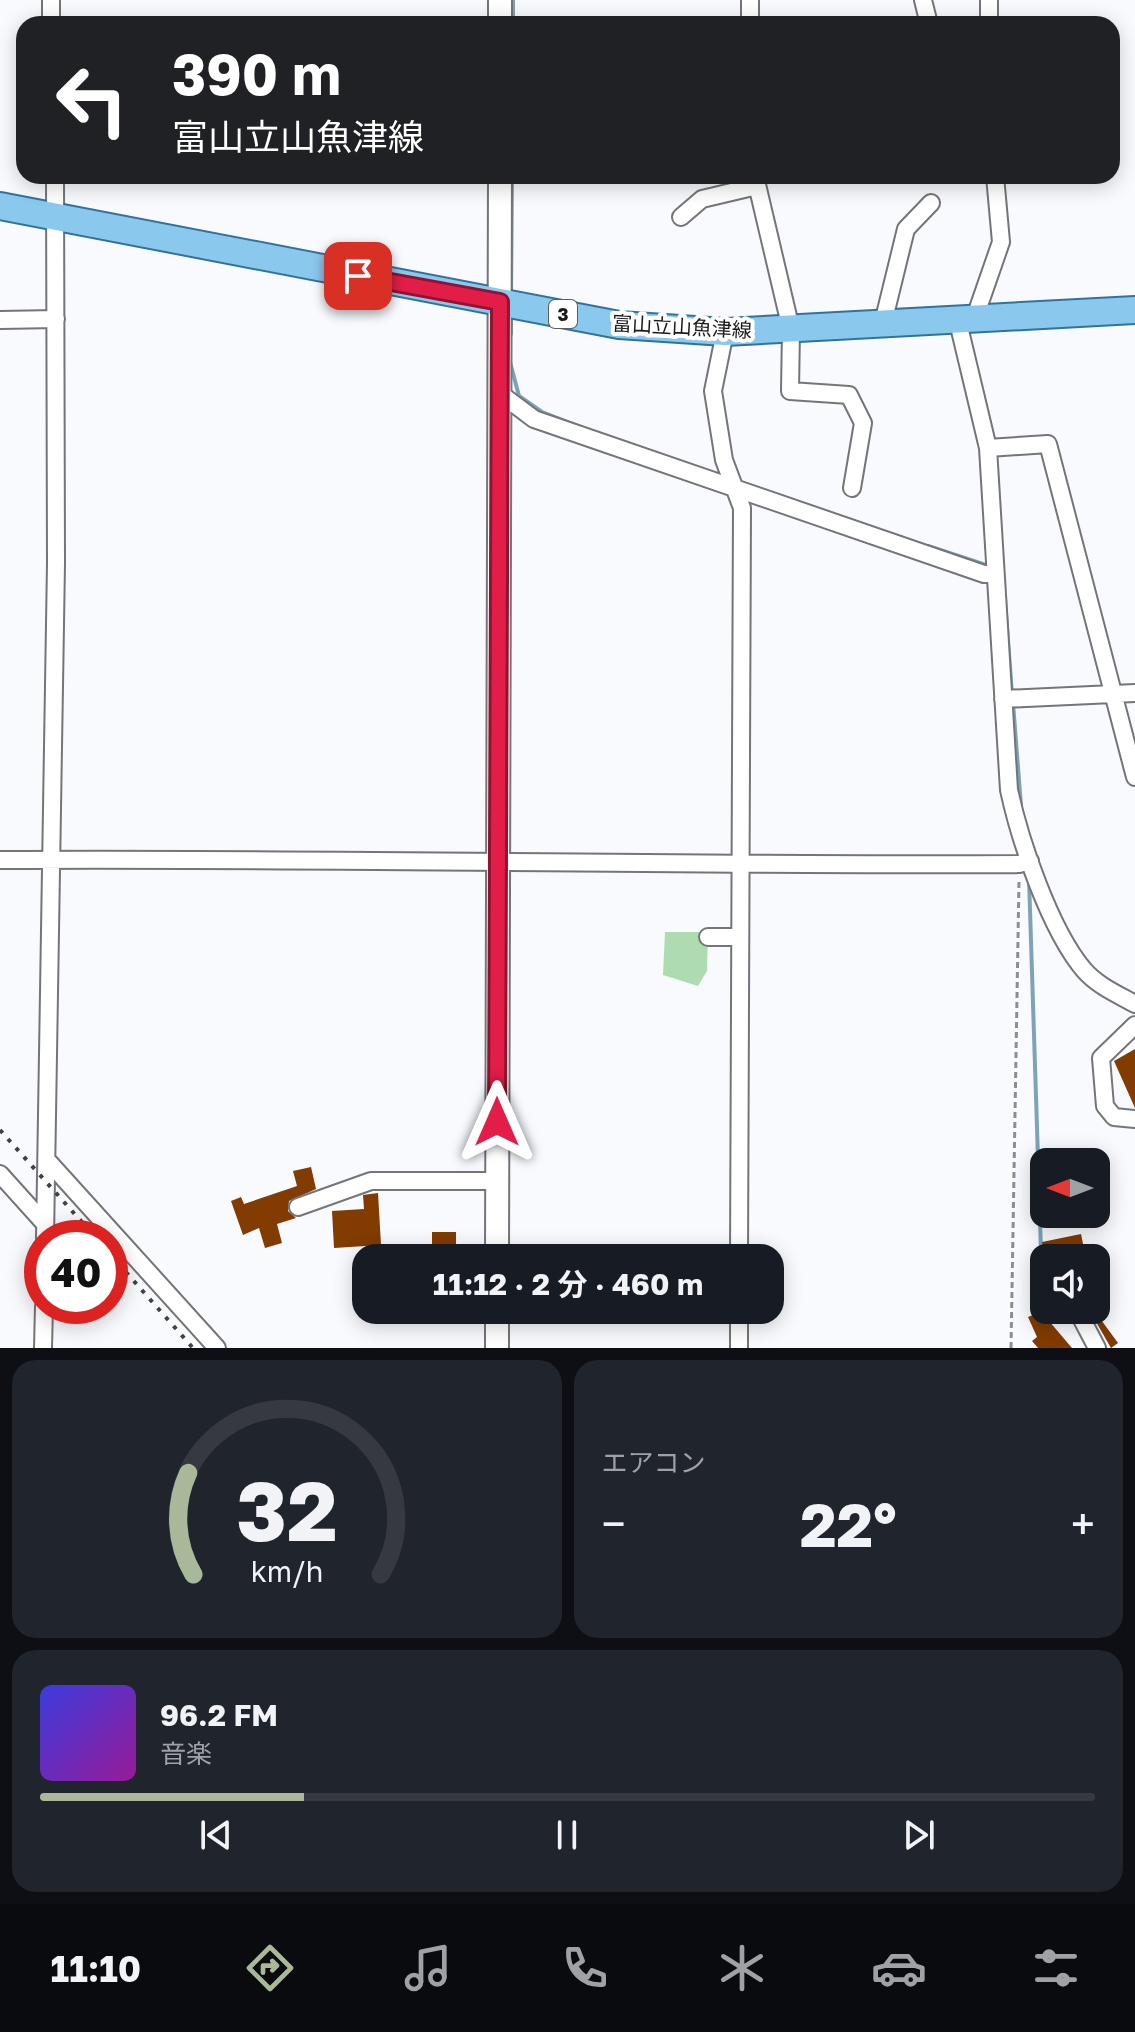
<!DOCTYPE html>
<html lang="ja">
<meta charset="utf-8">
<style>
:root{--surface:#171b24;--page:#20242c;--text:#f1f3f6;--muted:#9ea1a6;--line:#363941;--accent:#a8b898}
body{margin:0;font-family:"Golos Text","Noto Sans JP",sans-serif;background:var(--page);color:var(--text);height:100vh;display:flex;flex-direction:column;font-size:30px;white-space:nowrap}
*{box-sizing:border-box;margin:0}
p{font-size:26px;color:var(--muted)}
.icon{flex:none;width:44px;height:44px;fill:none;stroke:currentColor;stroke-width:2;stroke-linecap:round;stroke-linejoin:round}
.map{position:relative;height:1348px;overflow:hidden}
.drawer{display:flex;flex-direction:column;gap:12px;padding:12px;background:#0d0f14;flex:1}
.drawer>*{flex:none}
.guide{position:absolute;left:16px;top:16px;width:1104px;height:168px;border-radius:24px;box-shadow:0 4px 20px #0003;background:#202124;color:#fff;overflow:hidden}
.needle{width:52px;rotate:270deg}
.buttons{position:absolute;left:1030px;top:1148px;display:grid;gap:16px}
.buttons a{display:grid;place-items:center;width:80px;height:80px;border-radius:16px;background:var(--surface);box-shadow:0 4px 20px #0003;font-size:40px}
.speed{position:absolute;left:24px;top:1220px;display:flex;gap:16px;font-size:40px;font-weight:700;text-align:center}
.speed>*{display:grid;place-content:center;width:104px;height:104px;border-radius:50%;background:var(--surface);box-shadow:0 4px 20px #0003;line-height:1}
.speed .limit{border:12px solid #d22;background:#fff;color:#111}
.pin{position:absolute;display:grid;place-items:center;width:68px;height:68px;color:#fff;margin:-34px;border-radius:16px;box-shadow:0 4px 12px #0006}
.me{position:absolute;width:88px;margin:-44px;rotate:0deg;stroke-linejoin:round;filter:drop-shadow(0 0 6px #0008)}
.turn{display:flex;align-items:center;gap:28px;height:168px;padding:0 24px;font-size:36px}
.turn .icon{width:104px;height:104px;stroke-width:2.5}
.turn b{display:block;font-size:56px;line-height:68px}
.big{font-size:60px;font-weight:700;line-height:1.1}
.drawer .card{flex:1;display:flex;flex-direction:column;justify-content:center;gap:12px;min-width:0;padding:0 28px;border-radius:24px;background:var(--page)}
.drawer .dial{align-items:center;gap:0}
.dial svg{height:208px;overflow:visible;fill:none;stroke:var(--line);stroke-width:7;stroke-linecap:round;text-anchor:middle}
.dial text{fill:var(--text);stroke:none}
.song{display:flex;align-items:center;gap:24px}
.cover{width:96px;height:96px;border-radius:12px;background:linear-gradient(135deg,hsl(240 70% 55%),hsl(300 70% 35%))}
.played{height:8px;border-radius:4px;background:linear-gradient(90deg,var(--accent) 25%,var(--line) 25%)}
.keys{display:flex;justify-content:space-around;direction:ltr}
.heat{display:flex;justify-content:space-between;align-items:center;font-size:44px;direction:ltr}
.drawer .tiles{flex:1;display:grid;gap:12px;grid-template-columns:1fr 1fr}
.card:last-child{grid-column:span 2}
.trip{position:absolute;left:352px;top:1244px;width:432px;height:80px;border-radius:24px;background:var(--surface);box-shadow:0 4px 20px #0003;font-weight:700;line-height:80px;text-align:center}
.dock{display:flex;height:128px;justify-content:space-around;align-items:center;background:#090b0e;color:var(--muted)}
.dock .icon{width:56px;height:56px}
.dock .on{color:var(--accent)}
.dock b{font-size:36px;color:var(--text)}
.map>svg:first-child{display:block}
</style>
<div class="map">
<svg width="1135" height="1348" viewBox="0 0 1135 1348">
<rect width="100%" height="100%" fill="#f8fafe"/>
<path fill="#afdbb1" d="M665 932H708L707 971 698 986 663 975Z"/>
<g fill="none" stroke-linecap="round" stroke-linejoin="round">
<path stroke="#7da3b8" stroke-width="4" d="M513 24V0
M511 294 512 176
M511 334V314
M510 362 519 396 542 412 583 428
M928 546 992 567
M1005 600 1012 695
M1013 703 1021 806
M1029 879 1043 1314"/>
</g>
<path fill="#823b00" d="M1135 1049V1108L1114 1061Z
M311 1167 316 1189 289 1201 288 1211 296 1218 277 1224 282 1243 265 1248 259 1228 243 1235 231 1201 241 1197 244 1204 297 1186 293 1171Z
M378 1193 381 1245 334 1248 332 1211 364 1209 363 1195Z
M432 1232H456V1258H432Z
M1081 1234 1086 1258H1045L1042 1242Z
M1045 1310H1066L1067 1313 1049 1321 1072 1348H1038L1032 1341 1037 1337 1028 1317Z
M1099 1317 1118 1343 1111 1348 1095 1320Z"/>
<g fill="none" stroke-linecap="round" stroke-linejoin="round">
<defs>
<path id="minor" d="M51 0V24
M923 0 929 24
M989 0V24
M750 24V0
M755 176 791 329 790 391 849 395 863 423 852 488
M681 217 702 199 757 186
M975 317 1001 242 995 176
M957 318 988 448 1009 790C1020 841 1050 930 1084 970 1098 986 1117 994 1135 1004
M0 320 56 319
M883 323 906 229 931 203
M725 332 713 391 724 460 742 508 739 1258
M498 392 534 419 984 574H995
M988 448 1048 444 1135 777
M1003 699 1135 693
M0 860C340 858 679 866 1019 864L1030 861
M708 937H738
M1135 1025 1101 1058 1105 1106 1114 1117 1135 1119
M47 1160 217 1348
M0 1174 45 1224
M298 1207 371 1181H497
M45 1238 56 563 55 176
M739 1310V1348
M1077 1310 1097 1348
M43 1348 44 1306"/>
<path id="tertiary" d="M500 24V0
M497 1258 500 176
M497 1310V1348"/>
<path id="primary" d="M0 206 619 325 725 332 1135 310"/>
</defs>
<use href="#minor" stroke="#737578" stroke-width="20"/>
<use href="#tertiary" stroke="#737578" stroke-width="26"/>
<use href="#primary" stroke="#31739c" stroke-width="30"/>
<path stroke="#8d8e91" stroke-width="3" stroke-dasharray="6 4" stroke-linecap="butt" d="M1011 1348 1019 880"/>
<use href="#minor" stroke="#fff" stroke-width="16"/>
<use href="#tertiary" stroke="#fff" stroke-width="22"/>
<use href="#primary" stroke="#8bc8ed" stroke-width="26"/>
<path stroke="#404143" stroke-width="4" stroke-dasharray="4 8" stroke-linecap="butt" d="M0 1130 96 1238
M110 1254 193 1348"/>
</g>
<g fill="none" stroke-linecap="round" stroke-linejoin="round">
<defs>
<path id="route" d="M358 276 500 302 497 1122"/>
</defs>
<use href="#route" stroke="#92132f" stroke-width="20"/>
<use href="#route" stroke="#e11d48" stroke-width="14"/>
</g>
<g text-anchor="middle" dominant-baseline="central" stroke-width="8" stroke-linejoin="round" paint-order="stroke">
<rect fill="#fff" stroke="#5e5e5f" stroke-width="2" x="549" y="300" width="28" height="28" rx="6"/>
<g font-size="18" font-weight="bold" fill="#19191b">
<text x="563" y="314">3</text>
</g>
<g font-size="20" fill="#19191b" stroke="#fff">
<text transform="translate(682 326) rotate(3)">富山立山魚津線</text>
</g>
</g>
</svg>
<div class="buttons">
<a><svg class="needle" viewBox="-14 -14 28 28"><path d="M0-13l5 13h-10z" fill="#e53935"/><path d="M0 13l5-13h-10z" fill="#9ea1a6"/></svg></a>
<a><svg class="icon" aria-label="sound" viewBox="0 0 24 24"><path d="M4 9h4l5-4v14l-5-4H4zM17 9q2 3 0 6"/></svg></a>
</div>
<div class="speed"><div class="limit">40</div></div>
<div class="pin" style="left:358px;top:276px;background:#d93025"><svg class="icon" aria-label="arrive" viewBox="0 0 24 24"><path d="M6 21V4h12l-3 4 3 4H6"/></svg></div>
<svg class="me" style="left:497px;top:1122px" viewBox="-20 -20 40 40"><path d="M0-17L14 15 0 8-14 15z" fill="#e11d48" stroke="#fff" stroke-width="4"/></svg>
<div class="trip">11:12 · 2 分 · 460 m</div>
<div class="guide">
<div class="turn"><svg class="icon" aria-label="left" viewBox="0 0 24 24"><path d="M17 20v-9H6M10 6l-5 5 5 5"/></svg><div><b>390 m</b>富山立山魚津線</div></div>
</div>
</div>
<section class="drawer">
<div class="tiles">
<div class="card dial"><svg viewBox="0 0 100 80">
<path d="M14 69A42 42 0 1 1 86 69"/>
<path d="M14 69A42 42 0 0 1 12 30" stroke="#a8b898"/>
<text x="50" y="56" font-size="32" font-weight="700">32</text>
<text x="50" y="72" font-size="11">km/h</text>
</svg></div>
<div class="card"><p>エアコン</p>
<div class="heat"><a>−</a><b class="big">22°</b><a>+</a></div>
</div>
<div class="card">
<div class="song"><i class="cover"></i><div><b>96.2 FM</b><p>音楽</p></div></div>
<div class="played"></div>
<div class="keys"><svg class="icon" aria-label="previous" viewBox="0 0 24 24"><path d="M18 5L8 12l10 7zM5 5v14"/></svg><svg class="icon" aria-label="pause" viewBox="0 0 24 24"><path d="M8 5v14M16 5v14"/></svg><svg class="icon" aria-label="next" viewBox="0 0 24 24"><path d="M6 5l10 7-10 7zM19 5v14"/></svg></div>
</div>
</div>
</section>
<nav class="dock">
<b>11:10</b>
<svg class="icon on" aria-label="directions" viewBox="0 0 24 24"><path d="M12 3l9 9-9 9-9-9zM9 14v-3h6M13 9l2 2-2 2"/></svg>
<svg class="icon" aria-label="music" viewBox="0 0 24 24"><path d="M9 18V5l10-2v13"/><circle cx="6" cy="18" r="3"/><circle cx="16" cy="16" r="3"/></svg>
<svg class="icon" aria-label="phone" viewBox="0 0 24 24"><path d="M5 4h4l2 5-3 2q2 4 5 5l2-3 5 2v4C11 20 4 13 5 4z"/></svg>
<svg class="icon" aria-label="climate" viewBox="0 0 24 24"><path d="M12 3v18M4 7l16 10M4 17L20 7"/></svg>
<svg class="icon" aria-label="car" viewBox="0 0 24 24"><path d="M5 17H2v-5l4-1 3-4h7l3 4 3 1v5h-3M9 17h6M6 11h13"/><circle cx="7" cy="17" r="2"/><circle cx="17" cy="17" r="2"/></svg>
<svg class="icon" aria-label="filters" viewBox="0 0 24 24"><path d="M4 7h16M4 17h16"/><circle cx="9" cy="7" r="2"/><circle cx="15" cy="17" r="2"/></svg>
</nav>
